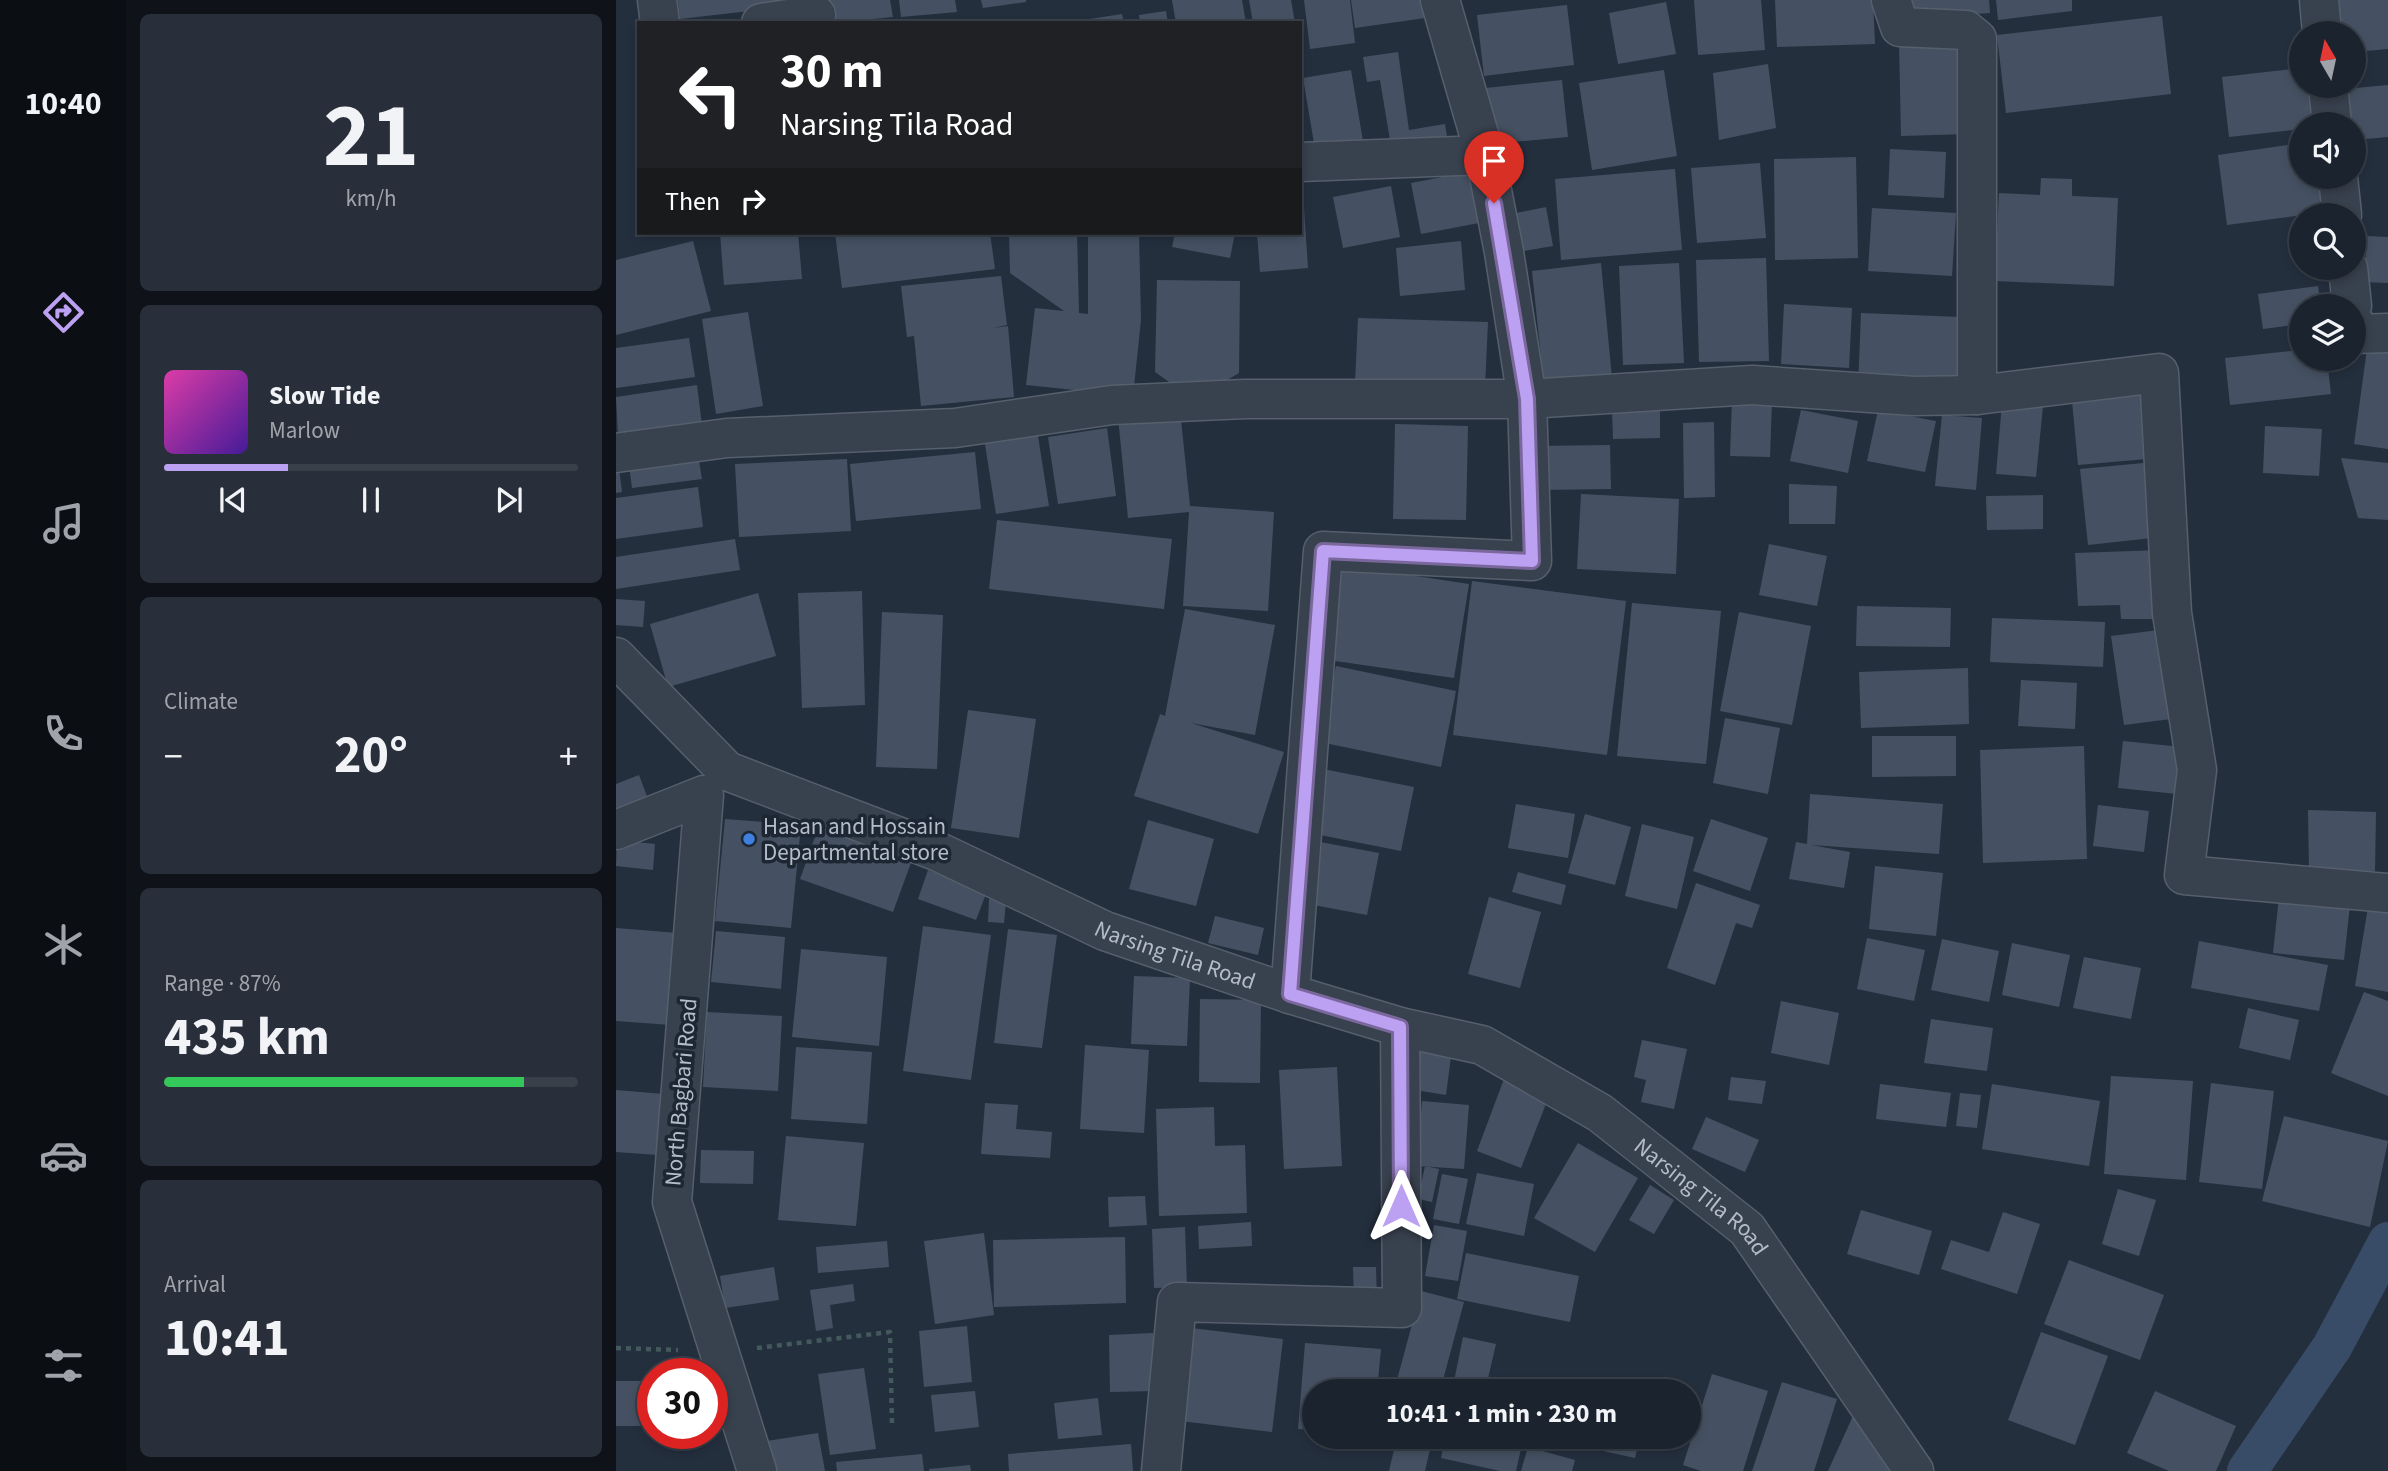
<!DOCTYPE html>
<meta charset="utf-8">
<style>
:root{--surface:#1b232e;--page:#282f3a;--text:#f1f3f6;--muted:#a0a4aa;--line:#39404a;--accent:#bca0f2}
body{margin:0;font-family:"Source Sans 3",sans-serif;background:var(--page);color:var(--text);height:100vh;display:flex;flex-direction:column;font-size:26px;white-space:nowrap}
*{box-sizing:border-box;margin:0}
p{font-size:23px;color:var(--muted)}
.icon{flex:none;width:38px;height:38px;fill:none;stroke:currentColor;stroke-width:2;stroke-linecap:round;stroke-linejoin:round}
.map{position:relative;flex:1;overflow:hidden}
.sheet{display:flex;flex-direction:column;gap:14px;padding:14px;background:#0f1319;width:490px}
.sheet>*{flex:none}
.top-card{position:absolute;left:21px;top:21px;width:665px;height:214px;border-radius:0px;box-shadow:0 4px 10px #0003,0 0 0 2px var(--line);background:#202124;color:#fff;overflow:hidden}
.needle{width:46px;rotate:351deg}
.buttons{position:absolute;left:1673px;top:21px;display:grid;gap:14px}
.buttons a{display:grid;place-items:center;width:77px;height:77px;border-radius:50%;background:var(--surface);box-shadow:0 4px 10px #0003,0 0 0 2px var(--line);font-size:35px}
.speed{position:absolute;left:21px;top:1358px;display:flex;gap:14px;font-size:35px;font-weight:700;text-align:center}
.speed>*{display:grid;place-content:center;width:91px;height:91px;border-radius:50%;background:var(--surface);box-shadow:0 4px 10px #0003,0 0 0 2px var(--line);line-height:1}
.speed .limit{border:10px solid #d22;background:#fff;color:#111}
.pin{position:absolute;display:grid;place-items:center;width:60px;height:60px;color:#fff;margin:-72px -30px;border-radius:50% 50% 50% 0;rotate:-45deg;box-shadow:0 0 7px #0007}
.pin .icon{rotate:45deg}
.me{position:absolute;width:77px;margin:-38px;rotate:0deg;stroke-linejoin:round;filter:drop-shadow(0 0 5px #0008)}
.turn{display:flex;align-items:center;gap:24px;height:147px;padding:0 28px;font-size:32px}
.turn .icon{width:91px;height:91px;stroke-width:2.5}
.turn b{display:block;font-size:49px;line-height:60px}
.then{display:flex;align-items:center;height:66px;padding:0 28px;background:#0003;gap:14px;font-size:26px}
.big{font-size:52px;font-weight:700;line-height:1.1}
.sheet .widget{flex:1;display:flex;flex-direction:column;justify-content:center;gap:10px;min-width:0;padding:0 24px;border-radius:10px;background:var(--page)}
.sheet .dial{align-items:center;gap:0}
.dial b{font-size:91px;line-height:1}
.song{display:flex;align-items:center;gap:21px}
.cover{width:84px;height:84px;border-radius:10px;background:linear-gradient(135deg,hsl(320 70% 55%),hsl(260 70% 35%))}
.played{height:7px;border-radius:4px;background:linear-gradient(90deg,var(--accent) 30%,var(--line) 30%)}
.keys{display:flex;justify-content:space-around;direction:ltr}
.heat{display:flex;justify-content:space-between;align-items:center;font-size:38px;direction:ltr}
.charge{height:10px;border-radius:5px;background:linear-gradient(90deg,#34c759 87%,var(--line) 0)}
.trip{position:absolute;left:686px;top:1379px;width:399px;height:70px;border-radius:35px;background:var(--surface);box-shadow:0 4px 10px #0003,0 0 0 2px var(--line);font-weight:700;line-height:70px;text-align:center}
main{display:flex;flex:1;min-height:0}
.dock{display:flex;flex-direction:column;width:126px;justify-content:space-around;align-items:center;background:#0b0e12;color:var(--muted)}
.dock .icon{width:49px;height:49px}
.dock .active{color:var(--accent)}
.dock b{font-size:32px;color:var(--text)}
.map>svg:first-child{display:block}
</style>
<main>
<nav class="dock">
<b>10:40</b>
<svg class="icon active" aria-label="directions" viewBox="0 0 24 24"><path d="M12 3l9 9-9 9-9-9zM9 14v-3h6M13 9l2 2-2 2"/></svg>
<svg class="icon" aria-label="music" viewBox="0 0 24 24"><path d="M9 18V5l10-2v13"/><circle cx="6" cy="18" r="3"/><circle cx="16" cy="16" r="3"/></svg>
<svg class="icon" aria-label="phone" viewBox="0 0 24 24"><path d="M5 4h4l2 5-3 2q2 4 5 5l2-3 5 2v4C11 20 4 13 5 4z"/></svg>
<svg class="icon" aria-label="climate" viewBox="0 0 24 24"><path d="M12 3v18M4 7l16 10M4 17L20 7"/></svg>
<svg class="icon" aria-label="car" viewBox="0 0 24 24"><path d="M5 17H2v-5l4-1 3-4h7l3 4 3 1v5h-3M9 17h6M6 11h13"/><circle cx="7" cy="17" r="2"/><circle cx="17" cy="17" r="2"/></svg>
<svg class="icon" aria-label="filters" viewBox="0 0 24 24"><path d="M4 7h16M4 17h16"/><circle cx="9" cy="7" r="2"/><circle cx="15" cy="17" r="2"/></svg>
</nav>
<section class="sheet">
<div class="widget dial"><b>21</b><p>km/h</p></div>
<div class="widget">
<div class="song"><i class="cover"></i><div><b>Slow Tide</b><p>Marlow</p></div></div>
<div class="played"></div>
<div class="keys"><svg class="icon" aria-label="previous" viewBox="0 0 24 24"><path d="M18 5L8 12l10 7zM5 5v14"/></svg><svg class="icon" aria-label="pause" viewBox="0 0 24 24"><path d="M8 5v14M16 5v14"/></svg><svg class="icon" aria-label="next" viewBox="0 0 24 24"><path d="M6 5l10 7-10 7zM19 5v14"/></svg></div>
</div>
<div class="widget"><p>Climate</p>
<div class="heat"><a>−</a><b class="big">20°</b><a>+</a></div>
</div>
<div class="widget"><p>Range · 87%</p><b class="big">435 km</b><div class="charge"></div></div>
<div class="widget"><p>Arrival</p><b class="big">10:41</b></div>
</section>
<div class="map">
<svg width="1772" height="1471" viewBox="0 0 1772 1471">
<rect width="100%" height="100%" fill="#242f3e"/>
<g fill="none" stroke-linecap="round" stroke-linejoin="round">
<path stroke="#394c67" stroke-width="40" d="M1631 1471 1716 1347 1772 1242"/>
</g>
<path fill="#455162" d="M62 0H175L176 6 64 19Z
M213 0H274L277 17 217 23Z
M283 0H339L341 12 285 17Z
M365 0H410V2L367 8Z
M556 0H626L630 23H560Z
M633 0H675L679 23H637Z
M688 0H734L739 43 694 49Z
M735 0H807L809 18 739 28Z
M1078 0H1145L1149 50 1082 55Z
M1159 0H1257L1259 44 1161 47Z
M1295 0H1373L1374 13 1296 18Z
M1380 0H1456V11L1382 20Z
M1723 0H1772V49L1738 52V33H1725Z
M1050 2 1060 54 1002 64 993 13Z
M951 5 958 65 868 76 861 15Z
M550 11 552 23H524L523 15Z
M506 14 508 23H461V21Z
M1546 16 1555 94 1390 113 1381 35Z
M1350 40 1353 134 1285 136 1283 42Z
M782 52 793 130 829 124 832 143 776 152 764 80 751 82 747 57Z
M1152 64 1160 128 1103 140 1097 73Z
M1685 68V86H1701L1706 124H1685V129L1613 137 1606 77Z
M735 70 748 147 700 155 687 78Z
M1048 70 1061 156 976 170 963 83Z
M946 80 952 137 876 144 870 88Z
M1772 85V137L1738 140V124H1732L1729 89Z
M1685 143V177H1720L1724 210 1611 225 1602 155Z
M1274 149 1330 152 1328 198 1272 195Z
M1240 157 1242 258 1159 260 1158 159Z
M1144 163 1150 238 1081 243 1075 168Z
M1059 169 1066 250 945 260 939 179Z
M853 172 863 223 805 234 795 183Z
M1425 178 1456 179V196L1502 198 1498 286 1379 281 1383 193 1424 195Z
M775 186 784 237 727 248 717 197Z
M930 207 937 246 903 252 895 214Z
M684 208H688L692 268 644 272 641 233H684Z
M1256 208 1340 213 1336 276 1252 271Z
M104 233H182L186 279 108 285Z
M219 233H374L379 269 226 288Z
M393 233H461L463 313 472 314V233H523L525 320 517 396 410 385 419 308 448 311 394 273Z
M559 233H619L614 258 556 247Z
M1751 236 1772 237V283L1748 282Z
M77 241 95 311 0 335V260Z
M845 241 849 290 784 296 780 248Z
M1150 258 1153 361 1083 362 1080 260Z
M985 263 996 378 928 386 916 271Z
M1063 263 1068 363 1007 365 1003 266Z
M385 276 391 325 377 328 392 326 398 397 305 406 298 336 291 337 285 286Z
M541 280 624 281 623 373 596 389H563L539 372Z
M1702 286 1705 306H1685V324L1647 329 1642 294Z
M1168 304 1236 308 1233 368 1165 364Z
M132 312 147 406 100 414 86 319Z
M1245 313 1344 317 1340 392 1242 388Z
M742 318 872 322 869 387 739 383Z
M73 338 79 377 0 388V348Z
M1751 349 1772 351V449L1738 444Z
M1685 350V359H1711L1715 394 1614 405 1609 358Z
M1535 382 1542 458 1462 465 1455 390Z
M81 385 86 425 2 436 0 397Z
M1116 399 1156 401 1154 457 1114 456Z
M1386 403 1427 406 1420 477 1380 474Z
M564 410 574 506 658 512 652 611 567 606 573 512 512 518 502 417Z
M1185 410 1242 421 1232 473 1174 461Z
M1262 410 1320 421 1309 472 1251 461Z
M996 411H1044V438L997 439Z
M1326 415 1366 418 1360 490 1319 486Z
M1098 422 1099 497 1068 498 1067 423Z
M779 424 852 426 850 520 777 519Z
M1649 426 1706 429 1703 476 1647 473Z
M491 428 500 496 442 504 432 437Z
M421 430 433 506 380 514 368 438Z
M994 445 995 489 922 490V446Z
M359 452 365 509 240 521 234 464Z
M82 455 86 479 16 488 13 465Z
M1725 458 1772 463V520L1742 518Z
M231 459 235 531 123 537 119 464Z
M1538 462 1545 537 1472 545 1464 469Z
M0 468H3L6 492 0 493Z
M1173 484 1221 486 1219 524H1173Z
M82 487 87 527 0 539V498Z
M965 494 1063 499 1060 574 961 569Z
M1427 495V529L1371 530 1370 496Z
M381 520 556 539 548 609 373 589Z
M119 539 124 570 0 589V557Z
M1153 544 1211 556 1201 606 1143 595Z
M1546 550 1549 619H1505L1504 605 1462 606 1459 553Z
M727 565 853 584 838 678 712 660Z
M856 581 1010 601 991 755 837 735Z
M246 591 249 705 186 708 182 593Z
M142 593 160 656 52 687 34 624Z
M0 599 29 601 27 627 0 625Z
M1016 603 1105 611 1090 764 1001 756Z
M1241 606 1335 608 1334 647 1240 646Z
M569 609 659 625 639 735 575 723 668 752 642 834 518 796 544 714 549 716Z
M266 612 327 615 321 769 260 767Z
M1123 612 1195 626 1176 725 1104 711Z
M1376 618 1489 622 1487 667 1374 662Z
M1551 629 1563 718 1508 725 1495 636Z
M720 666 840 691 825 767 704 742Z
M1352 668 1353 724 1245 728 1243 672Z
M1405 680 1461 683 1459 729 1402 726Z
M352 710 420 719 403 838 335 828Z
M1109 718 1164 728 1152 794 1097 783Z
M1256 736H1340V776L1256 777Z
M1507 741 1566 747 1561 794 1502 788Z
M1468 746 1471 859 1367 863 1364 750Z
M707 769 798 787 785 851 694 833Z
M23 775 35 807 0 820V784Z
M1194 794 1327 804 1323 854 1195 845 1234 852 1228 888 1173 879 1180 842 1191 844Z
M900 804 959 814 952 858 892 848Z
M1482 805 1533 811 1528 852 1477 846Z
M1692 810 1760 812 1759 871 1693 872Z
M969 814 1015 827 999 885 952 873Z
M109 819 185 825 175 928 99 921Z
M1095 819 1152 838 1134 891 1077 871Z
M532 820 598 839 580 906 513 889Z
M1026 824 1078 837 1061 909 1009 896Z
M203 826 296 860 277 912 184 879Z
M1 840 39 844 37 870 0 866Z
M704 842 763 853 751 915 692 904Z
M1259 866 1327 873 1320 936 1253 929Z
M312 870 371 891 360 920 302 899Z
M902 872 950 885 945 905 896 892Z
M1080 883 1144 905 1136 928 1120 923 1099 985 1051 968Z
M873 897 925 912 904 988 852 974Z
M1663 897 1734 905 1728 960 1657 953Z
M373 899 390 901 388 923 372 922Z
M1753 901 1772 904V992L1739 986Z
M599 916 648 928 642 955 592 943Z
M307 926 375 935 355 1080 287 1071Z
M0 928 62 933 55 1025 0 1021Z
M392 929 441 935 426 1048 378 1043Z
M100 931 169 937 165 989 95 982Z
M1251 938 1309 950 1298 1001 1241 989Z
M1326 939 1383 951 1373 1002 1315 990Z
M1583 941 1712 965 1703 1011 1575 988Z
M1396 943 1454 955 1443 1007 1386 995Z
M185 949 271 957 263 1046 176 1037Z
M1468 957 1525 968 1515 1019 1457 1008Z
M518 976 574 978 571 1046 515 1044Z
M1748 992 1772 1001V1096L1715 1073Z
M584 999 645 1000 644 1083 583 1082Z
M1165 1001 1223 1013 1213 1065 1155 1053Z
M1632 1008 1683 1020 1674 1060 1623 1048Z
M91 1012 166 1016 162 1091 87 1087Z
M1315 1019 1377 1028 1371 1071 1308 1063Z
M1026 1040 1071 1049 1058 1109 1025 1102 1030 1080 1018 1077Z
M469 1045 533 1050 528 1133 464 1129Z
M805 1045 836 1049 830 1095 799 1090Z
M180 1047 256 1052 251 1124 175 1119Z
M721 1067 726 1166 668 1169 663 1070Z
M1495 1076 1577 1081 1570 1180 1488 1174Z
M1115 1077 1150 1081 1146 1104 1112 1100Z
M888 1079 933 1096 905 1168 861 1151Z
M1595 1083 1658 1091 1646 1189 1583 1182Z
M1264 1084 1335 1093 1330 1127 1260 1119Z
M1376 1084 1484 1101 1473 1166 1366 1149Z
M0 1090 48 1094 42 1155 0 1152Z
M1344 1093 1365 1095 1361 1128 1340 1126Z
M806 1101 853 1105 848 1169 801 1166Z
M369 1103 402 1105 400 1129 436 1132 434 1158 365 1154Z
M598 1107 599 1146 629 1145 631 1213 543 1216 540 1109Z
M1668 1116 1772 1141 1754 1227 1646 1201Z
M1090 1117 1143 1140 1129 1172 1076 1149Z
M170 1136 248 1143 240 1226 162 1220Z
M962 1143 1022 1178 979 1252 918 1218Z
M85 1150 138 1151 137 1184 84 1183Z
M809 1166 823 1169 816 1202 802 1199Z
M861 1173 918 1184 908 1236 850 1224Z
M826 1174 852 1179 843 1224 817 1219Z
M1034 1185 1058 1200 1038 1234 1013 1220Z
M1502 1189 1540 1200 1523 1256 1486 1244Z
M529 1196 531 1225 493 1227 492 1197Z
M1245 1210 1316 1231 1303 1275 1231 1254Z
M1387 1212 1424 1224 1401 1294 1325 1269 1335 1240 1373 1252Z
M635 1222 636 1246 583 1249 582 1226Z
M818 1225 851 1231 842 1281 809 1276Z
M569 1227 571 1287 538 1288 536 1229Z
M368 1233 378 1315 319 1324 308 1241Z
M509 1237 510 1303 378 1307 377 1240Z
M271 1241 273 1267 202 1273 200 1247Z
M850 1253 963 1276 954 1322 841 1299Z
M1453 1260 1548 1295 1524 1360 1428 1324Z
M158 1267 163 1300 109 1308 104 1276Z
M737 1267H760L761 1302H738Z
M237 1284 239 1301 214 1305 217 1328 200 1331 194 1290Z
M805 1291 848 1302 824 1391H778Z
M351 1326 356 1382 308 1387 303 1331Z
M567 1327 667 1339 656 1432 556 1420Z
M1425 1332 1492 1356 1459 1445 1392 1420Z
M537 1333 539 1391 494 1392 493 1335Z
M847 1337 880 1344 870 1387 882 1391H836Z
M689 1343 765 1349 761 1391H698V1430L682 1429Z
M248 1368 260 1449 214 1455 202 1374Z
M1096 1374 1152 1391 1127 1471H1085L1067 1465Z
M0 1381H37V1426H0Z
M1166 1382 1221 1399 1198 1471H1136Z
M359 1391 363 1427 319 1432 315 1395Z
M1539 1391 1620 1426 1600 1471H1553L1511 1453Z
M482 1398 486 1435 442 1439 438 1403Z
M1241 1407 1278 1471H1212Z
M202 1433 209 1471H150L145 1442Z
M781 1437 816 1441 809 1471H773Z
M829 1437H848L905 1449 900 1471H884L825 1458Z
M933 1437H1024L1019 1458 932 1439Z
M515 1444 517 1471H393L392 1454Z
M912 1447 959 1460 956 1471H905Z
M306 1454 308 1471H221L220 1462Z
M354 1465 355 1471H313V1469Z"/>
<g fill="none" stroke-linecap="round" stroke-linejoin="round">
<defs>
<g id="minor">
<path d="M41 0 44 23"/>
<path d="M1275 0 1284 27 1350 30 1361 39V395"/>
<path d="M1703 0 1706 33"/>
<path d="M145 23 200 15"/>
<path d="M1712 86 1716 124"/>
<path d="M684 162 869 155"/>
<path d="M1722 177 1726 215"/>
<path d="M1732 268 1736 306"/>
<path d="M1738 322 1739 334 1772 333"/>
<path d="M0 453 111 438 339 428 496 405 629 399H911L1136 385 1298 396 1361 395 1543 373 1556 613 1581 770 1568 875 1772 893"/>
<path id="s1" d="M0 657 111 771 323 852 489 931 674 994 784 1027 866 1045 984 1113 1131 1229 1298 1471"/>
<path d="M0 830 88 795 56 1202 141 1471"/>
<path d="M674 994 707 551 916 561 911 399 888 252 869 155 824 0"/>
<path d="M545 1471 561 1302 786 1308 784 1027"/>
</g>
</defs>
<use href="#minor" stroke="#565f6c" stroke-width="41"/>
<path stroke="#44595c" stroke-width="4.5" stroke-dasharray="5 5" stroke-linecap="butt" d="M0 1348 62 1350
M141 1348 274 1332 276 1424"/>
<use href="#minor" stroke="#38414e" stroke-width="38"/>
</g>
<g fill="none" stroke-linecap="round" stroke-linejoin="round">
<defs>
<path id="route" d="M785 1206 784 1027 674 994 707 551 916 561 911 399 878 203"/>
</defs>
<use href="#route" stroke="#7a689d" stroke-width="18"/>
<use href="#route" stroke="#bca0f2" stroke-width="12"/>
</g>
<circle fill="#3f7fe0" stroke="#1d2633" stroke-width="2.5" cx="133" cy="839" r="7"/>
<g text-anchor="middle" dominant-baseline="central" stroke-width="7" stroke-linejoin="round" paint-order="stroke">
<g font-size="23" fill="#b4bcc9" stroke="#1d2633" text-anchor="start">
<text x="147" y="826">Hasan and Hossain<tspan x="147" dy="26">Departmental store</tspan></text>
</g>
<g font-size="23" fill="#b4bcc9" stroke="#1d2633">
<text stroke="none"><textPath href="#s1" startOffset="644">Narsing Tila Road</textPath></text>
<text transform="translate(65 1092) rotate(-85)">North Bagbari Road</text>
<text stroke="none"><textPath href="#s1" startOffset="1232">Narsing Tila Road</textPath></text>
</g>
</g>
</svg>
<div class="buttons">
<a><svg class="needle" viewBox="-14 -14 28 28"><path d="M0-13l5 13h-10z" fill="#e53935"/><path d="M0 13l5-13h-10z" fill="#a0a4aa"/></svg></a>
<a><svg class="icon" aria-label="sound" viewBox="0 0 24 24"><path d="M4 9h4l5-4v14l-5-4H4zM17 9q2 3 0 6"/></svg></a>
<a><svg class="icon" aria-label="search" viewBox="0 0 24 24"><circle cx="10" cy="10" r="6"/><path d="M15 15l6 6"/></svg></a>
<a><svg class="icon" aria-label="layers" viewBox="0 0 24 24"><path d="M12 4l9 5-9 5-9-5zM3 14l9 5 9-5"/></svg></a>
</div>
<div class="speed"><div class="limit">30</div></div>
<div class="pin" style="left:878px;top:203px;background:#d93025"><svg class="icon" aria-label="arrive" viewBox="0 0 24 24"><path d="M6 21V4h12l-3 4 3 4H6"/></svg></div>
<svg class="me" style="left:785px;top:1206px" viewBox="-20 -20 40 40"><path d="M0-17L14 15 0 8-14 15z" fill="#bca0f2" stroke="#fff" stroke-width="4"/></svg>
<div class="trip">10:41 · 1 min · 230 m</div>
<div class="top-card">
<div class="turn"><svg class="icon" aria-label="left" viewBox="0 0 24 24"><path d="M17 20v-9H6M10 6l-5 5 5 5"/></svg><div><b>30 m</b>Narsing Tila Road</div></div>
<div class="then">Then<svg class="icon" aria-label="right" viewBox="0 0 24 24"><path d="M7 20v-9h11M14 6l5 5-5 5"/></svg></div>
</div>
</div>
</main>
